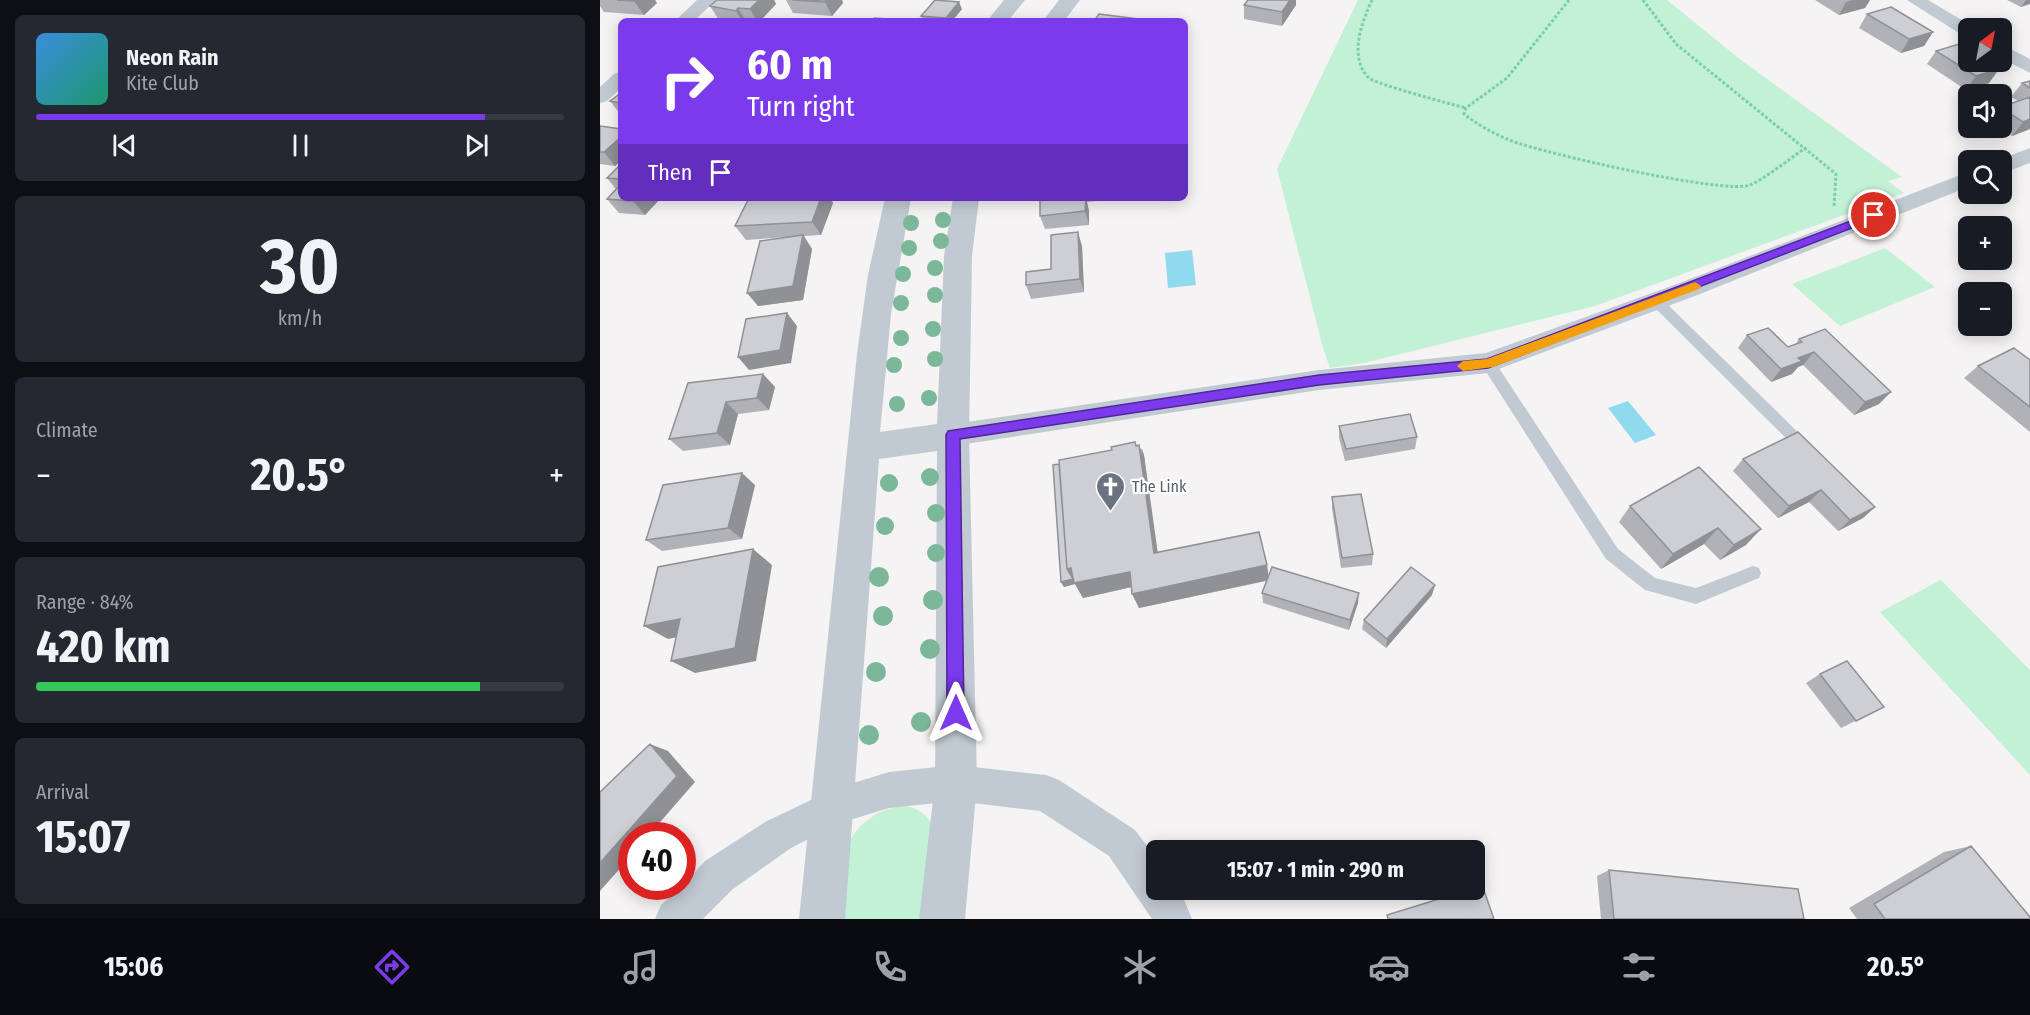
<!DOCTYPE html>
<meta charset="utf-8">
<style>
:root{--surface:#171b24;--page:#242831;--text:#f1f3f6;--muted:#9ea1a6;--line:#363941;--accent:#7c3aed}
body{margin:0;font-family:"Fira Sans Condensed",sans-serif;background:var(--page);color:var(--text);height:100vh;display:flex;flex-direction:column;font-size:22px;white-space:nowrap}
*{box-sizing:border-box;margin:0}
p{font-size:20px;color:var(--muted)}
.icon{flex:none;width:33px;height:33px;fill:none;stroke:currentColor;stroke-width:2;stroke-linecap:round;stroke-linejoin:round}
.map{position:relative;flex:1;overflow:hidden}
.panel{display:flex;flex-direction:column;gap:15px;padding:15px;background:#0d0f14;width:600px}
.panel>*{flex:none}
.hud{position:absolute;left:18px;top:18px;width:570px;height:183px;border-radius:9px;box-shadow:0 3px 15px #0003;background:#7c3aed;color:#fff;overflow:hidden}
.needle{width:39px;rotate:32deg}
.buttons{position:absolute;left:1358px;top:18px;display:grid;gap:12px}
.buttons a{display:grid;place-items:center;width:54px;height:54px;border-radius:9px;background:var(--surface);box-shadow:0 3px 15px #0003;font-size:30px}
.speed{position:absolute;left:18px;top:822px;display:flex;gap:12px;font-size:30px;font-weight:700;text-align:center}
.speed>*{display:grid;place-content:center;width:78px;height:78px;border-radius:50%;background:var(--surface);box-shadow:0 3px 15px #0003;line-height:1}
.speed .limit{border:9px solid #d22;background:#fff;color:#111}
.pin{position:absolute;display:grid;place-items:center;width:51px;height:51px;color:#fff;margin:-26px;border:3px solid #fff;border-radius:50%;box-shadow:0 2px 6px #0007}
.me{position:absolute;width:66px;margin:-33px;rotate:0deg;stroke-linejoin:round;filter:drop-shadow(0 0 4px #0008)}
.turn{display:flex;align-items:center;gap:21px;height:126px;padding:0 30px;font-size:27px}
.turn .icon{width:78px;height:78px;stroke-width:2.5}
.turn b{display:block;font-size:42px;line-height:51px}
.then{display:flex;align-items:center;height:57px;padding:0 30px;background:#0003;gap:12px;font-size:22px}
.big{font-size:45px;font-weight:700;line-height:1.1}
.panel .tile{flex:1;display:flex;flex-direction:column;justify-content:center;gap:9px;min-width:0;padding:0 21px;border-radius:9px;background:var(--page)}
.panel .dial{align-items:center;gap:0}
.dial b{font-size:78px;line-height:1}
.song{display:flex;align-items:center;gap:18px}
.cover{width:72px;height:72px;border-radius:9px;background:linear-gradient(135deg,hsl(210 70% 55%),hsl(160 70% 35%))}
.played{height:6px;border-radius:3px;background:linear-gradient(90deg,var(--accent) 85%,var(--line) 85%)}
.keys{display:flex;justify-content:space-around;direction:ltr}
.heat{display:flex;justify-content:space-between;align-items:center;font-size:33px;direction:ltr}
.charge{height:9px;border-radius:4px;background:linear-gradient(90deg,#34c759 84%,var(--line) 0)}
.trip{position:absolute;left:546px;top:840px;width:339px;height:60px;border-radius:9px;background:var(--surface);box-shadow:0 3px 15px #0003;font-weight:700;line-height:60px;text-align:center}
.menu{display:flex;height:96px;justify-content:space-around;align-items:center;background:#090b0e;color:var(--muted)}
.menu .icon{width:42px;height:42px}
.menu .active{color:var(--accent)}
.menu b{font-size:27px;color:var(--text)}
main{display:flex;flex:1;min-height:0}
.map>svg:first-child{display:block}
</style>
<main>
<section class="panel">
<div class="tile">
<div class="song"><i class="cover"></i><div><b>Neon Rain</b><p>Kite Club</p></div></div>
<div class="played"></div>
<div class="keys"><svg class="icon" aria-label="previous" viewBox="0 0 24 24"><path d="M18 5L8 12l10 7zM5 5v14"/></svg><svg class="icon" aria-label="pause" viewBox="0 0 24 24"><path d="M8 5v14M16 5v14"/></svg><svg class="icon" aria-label="next" viewBox="0 0 24 24"><path d="M6 5l10 7-10 7zM19 5v14"/></svg></div>
</div>
<div class="tile dial"><b>30</b><p>km/h</p></div>
<div class="tile"><p>Climate</p>
<div class="heat"><a>−</a><b class="big">20.5°</b><a>+</a></div>
</div>
<div class="tile"><p>Range · 84%</p><b class="big">420 km</b><div class="charge"></div></div>
<div class="tile"><p>Arrival</p><b class="big">15:07</b></div>
</section>
<div class="map">
<svg width="1430" height="919" viewBox="0 0 1430 919">
<rect width="100%" height="100%" fill="#f5f3f3"/>
<path fill="#c3f1d5" d="M758 0H1067L1141 60 1302 177 1288 181 1304 193 995 306 764 363 730 368 723 348 677 169Z
M1285 248 1335 287 1240 326 1192 284Z
M1341 580 1430 670V775L1280 612Z
M306 806C320 809 329 816 334 830L330 919H234C238 897 241 864 249 844 257 822 284 806 306 806Z"/>
<path fill="#90daee" d="M592 250 596 285 568 288 565 253Z
M1028 401 1056 435 1035 443 1008 408Z"/>
<g fill="none" stroke-linecap="round" stroke-linejoin="round">
<path stroke="#7ad0a6" stroke-width="3" stroke-dasharray="3 2" stroke-linecap="butt" d="M772 0C762 22 748 57 769 78 775 84 851 104 866 108
M969 0 907 78 866 108 864 114C878 125 894 134 912 141 943 153 1126 195 1150 185 1168 177 1190 158 1207 147
M1043 0 1076 44 1236 174 1234 206"/>
<path fill="#c1cad2" fill-rule="evenodd" d="M1056 296 1061 298 1210 444 1212 448 1210 452H1200L1051 304 1050 301 1051 298Z
M888 358 893 359 1018 549 1055 578 1096 588 1153 566 1159 568 1161 573 1159 578 1096 604 1045 590 1006 559 883 367 881 363 883 359Z"/>
<path fill="#c1cad2" fill-rule="evenodd" d="M97 0H116L94 21H75Z
M1307 0H1328L1375 28H1368V36L1362 35Z
M1401 44 1430 59V73L1401 58Z
M21 72V88L7 101 0 103V87L14 74Z
M1430 148V163L1401 174V160H1398Z
M1368 172V187L1095 296 888 373 719 390 353 446 343 443 339 435 343 427 353 424 719 370 886 353 1077 284Z
M356 765 446 775 459 780 535 830 556 858V890H580L592 919H552L509 856 440 811 356 801 289 808 240 823 191 848 133 889 103 919H55L61 905 82 886 105 861 165 822 234 789 289 772Z"/>
<path fill="#c1cad2" fill-rule="evenodd" d="M404 0H425L408 21H387Z
M459 0H480L464 21H443Z
M285 198H311L291 314 280 432 337 424 344 256 353 198H379L372 256 369 435 377 783 365 919H319L335 783 337 451 279 459 245 919H199L257 354 268 275Z"/>
</g>
<g fill="#7bb799">
<circle cx="343" cy="220" r="8"/>
<circle cx="311" cy="223" r="8"/>
<circle cx="341" cy="241" r="8"/>
<circle cx="309" cy="248" r="8"/>
<circle cx="335" cy="268" r="8"/>
<circle cx="303" cy="274" r="8"/>
<circle cx="335" cy="295" r="8"/>
<circle cx="301" cy="303" r="8"/>
<circle cx="333" cy="329" r="8"/>
<circle cx="301" cy="338" r="8"/>
<circle cx="335" cy="359" r="8"/>
<circle cx="294" cy="365" r="8"/>
<circle cx="329" cy="398" r="8"/>
<circle cx="297" cy="404" r="8"/>
<circle cx="330" cy="477" r="9"/>
<circle cx="289" cy="483" r="9"/>
<circle cx="336" cy="513" r="9"/>
<circle cx="285" cy="526" r="9"/>
<circle cx="336" cy="553" r="9"/>
<circle cx="279" cy="577" r="10"/>
<circle cx="333" cy="600" r="10"/>
<circle cx="283" cy="616" r="10"/>
<circle cx="330" cy="649" r="10"/>
<circle cx="276" cy="672" r="10"/>
<circle cx="321" cy="722" r="10"/>
<circle cx="269" cy="735" r="10"/>
</g>
<path fill="#b0b2b7" d="M0 0H55L57 3 44 15 4 12 0 6Z
M117 0H174L176 4 160 21H125L119 20 110 6Z
M186 0H242L243 3 232 16 193 13Z
M648 0H696V5L682 26 644 19V5Z
M1215 0H1270L1265 8 1239 15Z
M1407 0H1430L1421 7Z
M362 9 352 21H323L321 16Z
M1267 14 1333 32 1324 46 1301 53 1259 28Z
M1336 51 1399 69 1389 83 1366 90 1327 64Z
M1430 81V129L1412 136 1399 128H1401V107L1418 101 1411 97 1422 83Z
M21 93V115L10 101Z
M0 126 21 129V161L15 166 0 164Z
M21 164V198H61L45 215 19 213 7 199 16 189 7 178Z
M149 198H230L233 203 221 235 204 236 212 249 203 300 158 306 187 237 146 240 135 226Z
M440 198H506V200L487 202 489 211V225L445 229 440 216Z
M482 246 484 292 431 299 426 285 451 269Z
M1147 335 1188 347 1195 345 1199 339 1279 404 1254 415 1203 365 1198 367 1192 374 1171 382 1138 348Z
M1430 360V432L1364 378 1378 366Z
M163 374 175 387 169 410 138 414 130 445 83 451 69 439Z
M739 426 817 437 815 449 745 461 739 438Z
M536 445 540 449H542L544 455 557 553 667 565 668 576 758 603 749 630 663 603 662 593 666 581 539 608 532 587 483 598 475 584 464 587 461 582Z
M1143 459 1275 507 1263 518 1238 531 1209 502 1178 518 1133 471Z
M1099 467 1146 545 1120 560 1104 544 1061 569 1019 522 1030 506Z
M155 485 142 539 62 551 46 540Z
M732 497 773 554 772 565 741 568 732 508Z
M832 595 786 648 762 629 764 620Z
M1220 674 1284 707 1241 728 1206 683Z
M1371 846 1430 919H1257L1249 908 1344 852Z
M1009 870 1204 919H1001L997 876Z"/>
<path fill="#909195" d="M36 0H55L57 3 44 15 34 1Z
M159 0H174L176 4 160 21H157L150 9Z
M227 0H242L243 3 232 16 225 2Z
M690 0H696V5L682 26V12Z
M1253 0H1270L1265 8 1239 15 1246 2Z
M1426 0H1430V4L1421 7Z
M359 2 362 9 352 21H347L346 18Z
M138 8 146 21H142L136 11Z
M1333 32 1324 46 1301 53 1309 39Z
M1399 69 1389 83 1366 90 1376 76Z
M1430 119V129L1412 136 1423 122Z
M21 137V161L15 166 4 152Z
M36 198H61L45 215 33 201Z
M221 198H230L233 203 221 235 212 222Z
M486 198 489 211V225L485 211Z
M478 232 482 246 484 292 480 279Z
M203 235 212 249 203 300 158 306 147 293Z
M187 313 197 326 191 363 149 370 138 357Z
M1214 352 1203 365 1198 367 1192 374 1171 382 1181 369 1198 358Z
M163 374 175 387 169 410 157 398Z
M1291 392 1279 404 1254 415 1265 402Z
M126 402 138 414 130 445 117 433Z
M539 445 543 456 542 449 544 455 560 568 530 572 536 586 483 598 475 584 464 587 461 582Z
M142 473 155 485 142 539 128 528Z
M1221 490 1209 502 1178 518 1189 506Z
M1275 507 1263 518 1238 531 1250 520Z
M1118 528 1104 544 1061 569 1073 554Z
M1161 529 1146 545 1120 560 1134 545Z
M153 549 172 565 156 661 95 673 71 661Z
M667 565 669 580 539 608 532 594Z
M835 585 832 595 786 648 787 639Z
M759 593 758 603 749 630 750 620Z
M80 619 103 632 68 639 44 626Z
M50 744 68 751 95 782 48 836H32V855L0 891V863Z"/>
<path fill="#cdcfd5" stroke="#909195" stroke-width="1.5" d="M17 0H36L34 1Z
M117 0H159L150 9 138 8 136 11 110 6Z
M192 0H227L225 2Z
M335 0 359 2 346 18 321 16Z
M648 0H690L682 12 644 5Z
M1291 7 1333 32 1309 39 1267 14Z
M499 14 539 19 537 21H494Z
M274 18 315 21H272Z
M1359 44 1368 50V62H1387L1399 69 1376 76 1336 51Z
M1430 81V88L1422 83Z
M21 93V103L10 101Z
M1430 97V119L1423 122 1401 108V107Z
M0 126 21 129V137L4 152H0Z
M21 164V179L7 178Z
M21 184V198H36L33 201 7 199Z
M149 198H221L212 222 135 226Z
M440 198H467V199L486 198 485 211 440 216Z
M478 232 480 279 426 285V272L451 269V235Z
M203 235 193 286 147 293 160 241Z
M187 313 180 350 138 357 146 319Z
M1168 328 1188 347 1202 342 1199 339 1225 329 1291 392 1265 402 1214 352 1198 358 1202 361 1181 369 1147 335Z
M1414 348 1430 360V407L1378 366Z
M163 374 157 398 126 402 117 433 69 439 88 383Z
M810 414 817 437 746 449 739 426Z
M1198 432 1275 507 1250 520 1221 490 1189 506 1143 459Z
M535 442 536 446 539 445 554 553 659 532 667 565 532 594 530 572 474 583 471 568 467 569 459 460 512 450 511 447Z
M459 464 467 569 473 579 461 582 453 465Z
M1099 467 1161 529 1134 545 1118 528 1073 554 1030 506Z
M142 473 128 528 46 540 63 485Z
M761 494 773 554 742 558 732 497Z
M153 549 135 648 71 661 80 619 44 626 58 567Z
M672 567 759 593 750 620 662 593Z
M811 567 835 585 787 639 764 620Z
M1247 661 1284 707 1256 721 1220 674Z
M50 744 77 776 0 863V792Z
M1371 846 1430 917V919H1285L1274 904Z
M1009 870 1198 889 1204 919H1014Z
M882 885 894 919H788L787 915 868 890H874V887Z"/>
<path fill="#7c3aed" stroke="#51269a" stroke-width="1.5" d="M1274 212 1279 215 1278 218 888 368 719 385 360 439 364 713 361 719 356 722 350 719 347 713 346 435 348 431 719 375 887 359Z"/>
<path fill="#f59e0b" d="M1095 282 1101 286 1099 289 893 367 863 371 857 366 863 361 887 359Z"/>
<defs>
<symbol id="church-pin" viewBox="-11 -11 22 30"><path d="M0 17L-7.5 6A9.5 9.5 0 1 1 7.5 6Z" fill="#6b7280" stroke="#fff"/><path d="M-1.2-6h2.4v3.5h3.3v2.4h-3.3V6h-2.4V-.1h-3.3v-2.4h3.3Z" fill="#fff"/></symbol>
</defs>
<g fill-rule="evenodd">
<use href="#church-pin" x="494" y="470" width="33" height="45"/>
</g>
<g text-anchor="middle" dominant-baseline="central" stroke-width="4.5" stroke-linejoin="round" paint-order="stroke">
<g font-size="16" fill="#5b616d" stroke="#fff" text-anchor="start">
<text x="532" y="486">The Link</text>
</g>
</g>
</svg>
<div class="buttons">
<a><svg class="needle" viewBox="-14 -14 28 28"><path d="M0-13l5 13h-10z" fill="#e53935"/><path d="M0 13l5-13h-10z" fill="#9ea1a6"/></svg></a>
<a><svg class="icon" aria-label="sound" viewBox="0 0 24 24"><path d="M4 9h4l5-4v14l-5-4H4zM17 9q2 3 0 6"/></svg></a>
<a><svg class="icon" aria-label="search" viewBox="0 0 24 24"><circle cx="10" cy="10" r="6"/><path d="M15 15l6 6"/></svg></a>
<a>+</a>
<a>−</a>
</div>
<div class="speed"><div class="limit">40</div></div>
<div class="pin" style="left:1274px;top:215px;background:#d93025"><svg class="icon" aria-label="arrive" viewBox="0 0 24 24"><path d="M6 21V4h12l-3 4 3 4H6"/></svg></div>
<svg class="me" style="left:356px;top:713px" viewBox="-20 -20 40 40"><path d="M0-17L14 15 0 8-14 15z" fill="#7c3aed" stroke="#fff" stroke-width="4"/></svg>
<div class="trip">15:07 · 1 min · 290 m</div>
<div class="hud">
<div class="turn"><svg class="icon" aria-label="right" viewBox="0 0 24 24"><path d="M7 20v-9h11M14 6l5 5-5 5"/></svg><div><b>60 m</b>Turn right</div></div>
<div class="then">Then<svg class="icon" aria-label="arrive" viewBox="0 0 24 24"><path d="M6 21V4h12l-3 4 3 4H6"/></svg></div>
</div>
</div>
</main>
<nav class="menu">
<b>15:06</b>
<svg class="icon active" aria-label="directions" viewBox="0 0 24 24"><path d="M12 3l9 9-9 9-9-9zM9 14v-3h6M13 9l2 2-2 2"/></svg>
<svg class="icon" aria-label="music" viewBox="0 0 24 24"><path d="M9 18V5l10-2v13"/><circle cx="6" cy="18" r="3"/><circle cx="16" cy="16" r="3"/></svg>
<svg class="icon" aria-label="phone" viewBox="0 0 24 24"><path d="M5 4h4l2 5-3 2q2 4 5 5l2-3 5 2v4C11 20 4 13 5 4z"/></svg>
<svg class="icon" aria-label="climate" viewBox="0 0 24 24"><path d="M12 3v18M4 7l16 10M4 17L20 7"/></svg>
<svg class="icon" aria-label="car" viewBox="0 0 24 24"><path d="M5 17H2v-5l4-1 3-4h7l3 4 3 1v5h-3M9 17h6M6 11h13"/><circle cx="7" cy="17" r="2"/><circle cx="17" cy="17" r="2"/></svg>
<svg class="icon" aria-label="filters" viewBox="0 0 24 24"><path d="M4 7h16M4 17h16"/><circle cx="9" cy="7" r="2"/><circle cx="15" cy="17" r="2"/></svg>
<b>20.5°</b>
</nav>
